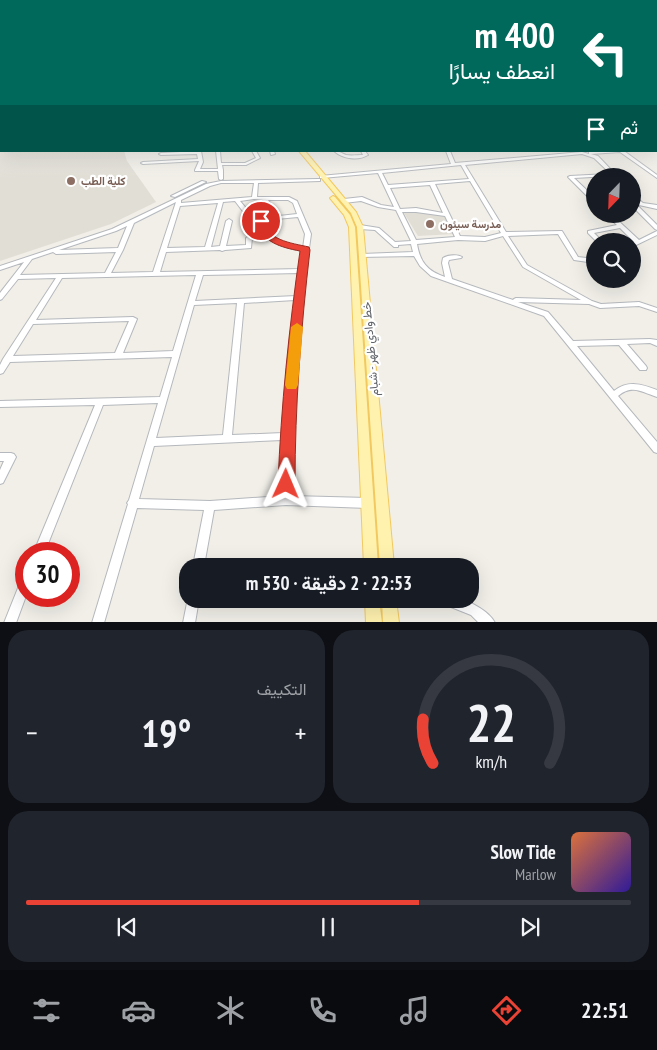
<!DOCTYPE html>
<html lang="ar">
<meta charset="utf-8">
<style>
:root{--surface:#171b24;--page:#20242c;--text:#f1f3f6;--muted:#9ea1a6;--line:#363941;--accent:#ea4335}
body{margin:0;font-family:"PT Sans Narrow",Vazirmatn,sans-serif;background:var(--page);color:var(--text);direction:rtl;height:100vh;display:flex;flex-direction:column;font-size:19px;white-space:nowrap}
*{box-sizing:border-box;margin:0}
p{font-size:16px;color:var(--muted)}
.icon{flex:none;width:28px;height:28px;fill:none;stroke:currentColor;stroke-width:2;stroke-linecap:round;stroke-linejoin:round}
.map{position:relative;height:622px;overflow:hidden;direction:ltr}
.details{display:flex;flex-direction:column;gap:8px;padding:8px;background:#0d0f14;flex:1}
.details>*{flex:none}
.banner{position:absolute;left:0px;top:0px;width:658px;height:152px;box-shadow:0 5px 20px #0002;direction:rtl;background:#00695c;color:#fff;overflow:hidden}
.needle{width:32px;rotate:203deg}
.fabs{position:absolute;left:586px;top:168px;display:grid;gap:10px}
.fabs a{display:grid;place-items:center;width:55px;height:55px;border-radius:50%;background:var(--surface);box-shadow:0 5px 20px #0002;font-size:25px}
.speed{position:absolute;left:15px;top:542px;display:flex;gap:10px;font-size:25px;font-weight:700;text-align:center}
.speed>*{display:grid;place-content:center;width:65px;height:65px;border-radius:50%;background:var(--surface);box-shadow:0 5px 20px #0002;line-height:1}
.speed .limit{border:8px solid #d22;background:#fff;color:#111}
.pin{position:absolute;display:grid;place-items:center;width:42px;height:42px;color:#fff;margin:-21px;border:2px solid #fff;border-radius:50%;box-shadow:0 1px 5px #0007}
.me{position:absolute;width:55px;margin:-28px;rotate:1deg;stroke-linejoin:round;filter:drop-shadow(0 0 4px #0008)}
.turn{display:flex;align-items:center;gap:18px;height:105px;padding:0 20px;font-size:22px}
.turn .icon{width:65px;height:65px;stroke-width:2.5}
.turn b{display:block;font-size:35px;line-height:42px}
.then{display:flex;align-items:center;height:48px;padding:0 20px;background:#0003;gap:10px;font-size:19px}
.big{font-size:38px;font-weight:700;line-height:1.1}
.details .widget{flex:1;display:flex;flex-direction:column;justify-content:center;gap:8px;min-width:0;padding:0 18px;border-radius:20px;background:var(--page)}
.details .dial{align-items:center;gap:0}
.dial svg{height:130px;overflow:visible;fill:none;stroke:var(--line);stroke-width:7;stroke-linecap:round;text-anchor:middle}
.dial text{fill:var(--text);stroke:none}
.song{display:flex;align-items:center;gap:15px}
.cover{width:60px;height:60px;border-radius:8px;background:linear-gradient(135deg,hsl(20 70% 55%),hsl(250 70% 35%))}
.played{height:5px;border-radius:2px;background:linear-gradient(90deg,var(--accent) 65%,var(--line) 65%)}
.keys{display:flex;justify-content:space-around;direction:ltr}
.heat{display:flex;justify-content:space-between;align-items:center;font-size:28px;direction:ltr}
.details .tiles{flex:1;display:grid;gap:8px;grid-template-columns:1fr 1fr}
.widget:last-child{grid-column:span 2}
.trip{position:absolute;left:179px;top:558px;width:300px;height:50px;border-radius:20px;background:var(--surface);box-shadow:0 5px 20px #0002;font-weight:700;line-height:50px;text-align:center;direction:rtl}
.tab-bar{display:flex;height:80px;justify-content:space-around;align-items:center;background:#090b0e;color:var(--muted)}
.tab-bar .icon{width:35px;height:35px}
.tab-bar .selected{color:var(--accent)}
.tab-bar b{font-size:22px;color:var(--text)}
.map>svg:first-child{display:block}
</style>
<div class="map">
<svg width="657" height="623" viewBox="0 0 657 623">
<rect width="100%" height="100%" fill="#f1efe8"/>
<path fill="#e1ded6" d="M0 92 1 151H124L127 161 156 202 111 224 0 261Z
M402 210 445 215 455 234 418 236Z"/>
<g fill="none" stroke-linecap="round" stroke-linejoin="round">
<defs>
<path id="minor" d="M656 105H657V107H656Z
M656 111H657V113H656Z
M656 146H657V148H656Z
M201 151 203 162 200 169H218L216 151H220L221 163H245L256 158 252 151H256L260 158 246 165H222L223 170V179L221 180 219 179 218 171H195V170L199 161 143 164 141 163 143 162 198 159 197 154 161 155 159 154 161 153Z
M270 151H274L275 154 271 155Z
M334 151C339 151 341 153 346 155 351 156 358 155 363 155L361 151H365L368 155C358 161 343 159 334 151Z
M446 151H450L455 163 582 152 589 154V152L624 151 657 175V178L620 152 591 154 598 156 617 176H613L594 158 582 154 465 165 506 232 562 231 578 257 595 259V263L574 260 558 234 508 236 527 265 592 301 601 304 639 302 657 308V312L639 306 600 308 589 304 518 302 548 312 573 341 650 339 657 340V346L650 343 627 344 646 366 647 368 646 370H640L619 345 577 346 614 391C628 380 642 384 657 390V397C642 392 632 384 618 396L657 442V453L654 452 544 316 431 276 420 266 414 256 360 257 359 256 362 254 413 252 411 244 398 245V247H394L375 230 360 229 357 227 360 225 379 228 395 242 411 241 396 210 378 207 361 201 344 203 341 201 344 199 362 197 381 205 394 207 378 173 322 178H320V176L451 164ZM461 165 469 179 388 185 382 173ZM470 181 501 233 485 237 460 236 435 184ZM430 185 443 213 416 208 400 209 390 188ZM402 212H416L445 216 455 237 416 240ZM503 236 523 267 581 300 516 298 514 299 513 300 452 279 448 263 449 260 461 258 462 257C458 254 447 255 443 258L442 263 445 277C427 271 420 262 417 244L458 240 485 241Z
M608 174H610V176L574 178 595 198V203L593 202 568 177 570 176Z
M318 179H320V181L258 183 257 197H289L297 201 311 234 302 298 291 436V496L368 498 372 500 373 503 372 506 368 508 286 505 214 510 204 566H193L204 510 137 508 104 623H92L128 504 127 503 129 500 158 403 103 405 44 554H33L95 405 0 407V401L160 397 172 357 10 362 3 373 0 374V365L3 359 56 278 18 279 2 299 0 300V293L24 262 0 270V266L112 229 206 184 221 181ZM221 183H254L252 197 181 203V200L210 186ZM254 199 263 200 274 216C267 217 261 219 255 219L240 201ZM268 200H288L293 203 297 214 279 216ZM235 201 251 222 257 223C265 241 283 248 303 251L300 269 160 272 166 252 220 250 222 251 225 250 251 248 252 238 249 236 246 238V245L226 246 232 221 229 219 226 221 220 246 211 247 223 202ZM176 202 153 272 111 273 123 250 134 223ZM218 203 205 247 167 248 180 206ZM298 217 305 234 303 248C286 245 272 239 262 223L266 220ZM127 226 118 248 59 250 116 231ZM53 252 56 254 116 252 105 273 20 275 32 259ZM299 273 296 296 195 301 203 275ZM196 275 173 351 123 353 137 319 133 317 36 320 62 278ZM295 300 283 433 232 435 244 303ZM237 303 223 435 156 438 194 305ZM129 321 115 353 13 356 33 324ZM282 440 281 496 210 501 139 499 154 446Z
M202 181 206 182 175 197 171 196Z
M632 194 643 203 657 205V209L639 205 632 198Z
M632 204H636L657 225V230L655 229 632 206Z
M605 214H611L639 240 657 231V235L632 247V243L634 242 620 228 594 233 602 241H596L588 233V231L617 225Z
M0 453H11L14 454 16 457 3 483 0 484V470L4 461H0Z
M26 576V596L16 623H4L22 578Z
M188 598 199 599 195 623H183Z
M439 599C445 599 453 598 459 599 470 601 490 612 495 623H479L471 615 441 603Z"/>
<path id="major" d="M299 151H305L356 212 363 227 394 566H380L357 227 351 213Z
M333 196 335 197 350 215 355 227 378 566H364L349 227 344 215 330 198Z
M365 599H379L382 623H366Z
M382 599H396L399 623H383Z"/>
</defs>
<use href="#minor" stroke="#b5b8bc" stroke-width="2"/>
<use href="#major" stroke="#f2c960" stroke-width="2"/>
<use href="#minor" fill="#fff" fill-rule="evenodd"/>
<use href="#major" fill="#fff2af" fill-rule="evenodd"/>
</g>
<linearGradient id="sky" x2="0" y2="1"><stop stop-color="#8fc3f1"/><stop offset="0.51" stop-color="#f9f8f5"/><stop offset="1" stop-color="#f9f8f5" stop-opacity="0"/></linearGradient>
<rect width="657" height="179" fill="url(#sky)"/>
<path fill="#ea4335" stroke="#982c22" d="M261 218 264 219C265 240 291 243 309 247L310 250C301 327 295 406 295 484L292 489 286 491 281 489 278 484C281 406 289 328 300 251 280 247 265 243 255 223Z"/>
<path fill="#f59e0b" d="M297 323 303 327 298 385 296 389H287L285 385 291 327Z"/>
<g fill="#8d6e63" stroke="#fff" stroke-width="2">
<circle cx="71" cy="181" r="5"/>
<circle cx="430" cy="224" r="5"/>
</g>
<g text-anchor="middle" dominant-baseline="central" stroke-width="4.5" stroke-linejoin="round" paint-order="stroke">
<g font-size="11" font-weight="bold" fill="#785e54" stroke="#fff" text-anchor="start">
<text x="81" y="181">كلية الطب</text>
<text x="440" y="224">مدرسة سيئون</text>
</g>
<g font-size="12" fill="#5f6368" stroke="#fff">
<text transform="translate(370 349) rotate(-95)">خط وادي ظهر - شبام</text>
</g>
</g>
</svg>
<div class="fabs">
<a><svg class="needle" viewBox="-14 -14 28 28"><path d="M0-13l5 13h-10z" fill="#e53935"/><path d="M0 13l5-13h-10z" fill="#9ea1a6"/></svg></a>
<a><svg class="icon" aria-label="search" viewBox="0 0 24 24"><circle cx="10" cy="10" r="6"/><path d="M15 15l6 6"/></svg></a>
</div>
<div class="speed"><div class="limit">30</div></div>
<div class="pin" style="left:261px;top:221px;background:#d93025"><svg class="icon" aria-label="arrive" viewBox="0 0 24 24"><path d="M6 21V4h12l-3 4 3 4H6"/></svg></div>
<svg class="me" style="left:286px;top:484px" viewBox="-20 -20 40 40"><path d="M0-17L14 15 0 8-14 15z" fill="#ea4335" stroke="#fff" stroke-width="4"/></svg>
<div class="trip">22:53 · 2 دقيقة · 530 m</div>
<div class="banner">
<div class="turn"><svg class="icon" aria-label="left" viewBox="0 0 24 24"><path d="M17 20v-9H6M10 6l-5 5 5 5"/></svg><div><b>400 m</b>انعطف يسارًا</div></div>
<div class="then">ثم<svg class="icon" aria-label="arrive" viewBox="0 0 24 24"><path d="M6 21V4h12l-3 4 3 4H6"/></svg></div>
</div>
</div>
<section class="details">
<div class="tiles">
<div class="widget dial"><svg viewBox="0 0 100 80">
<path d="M14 69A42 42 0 1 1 86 69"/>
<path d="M14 69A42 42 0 0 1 8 42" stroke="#ea4335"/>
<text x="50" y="56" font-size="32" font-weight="700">22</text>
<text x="50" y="72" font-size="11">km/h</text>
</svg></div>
<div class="widget"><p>التكييف</p>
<div class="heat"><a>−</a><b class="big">19°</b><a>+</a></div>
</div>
<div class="widget">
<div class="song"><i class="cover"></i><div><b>Slow Tide</b><p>Marlow</p></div></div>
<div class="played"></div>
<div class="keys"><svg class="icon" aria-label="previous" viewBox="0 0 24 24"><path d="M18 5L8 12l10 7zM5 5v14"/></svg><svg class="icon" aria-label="pause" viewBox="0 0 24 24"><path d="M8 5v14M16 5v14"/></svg><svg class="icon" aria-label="next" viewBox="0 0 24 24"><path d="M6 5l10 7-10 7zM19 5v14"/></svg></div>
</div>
</div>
</section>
<nav class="tab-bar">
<b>22:51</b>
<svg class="icon selected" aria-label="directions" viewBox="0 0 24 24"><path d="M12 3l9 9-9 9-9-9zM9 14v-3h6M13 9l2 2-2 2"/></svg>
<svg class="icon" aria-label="music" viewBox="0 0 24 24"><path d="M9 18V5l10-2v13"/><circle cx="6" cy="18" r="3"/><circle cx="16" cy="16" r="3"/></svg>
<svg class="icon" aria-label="phone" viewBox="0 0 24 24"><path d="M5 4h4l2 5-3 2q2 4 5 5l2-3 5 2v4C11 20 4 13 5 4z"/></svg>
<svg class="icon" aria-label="climate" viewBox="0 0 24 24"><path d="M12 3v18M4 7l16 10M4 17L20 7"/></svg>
<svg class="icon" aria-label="car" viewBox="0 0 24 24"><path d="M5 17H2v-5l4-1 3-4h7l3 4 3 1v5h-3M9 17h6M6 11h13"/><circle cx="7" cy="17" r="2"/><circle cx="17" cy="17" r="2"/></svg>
<svg class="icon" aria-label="filters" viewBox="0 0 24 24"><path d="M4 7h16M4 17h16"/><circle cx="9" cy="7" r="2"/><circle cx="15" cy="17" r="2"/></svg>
</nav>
